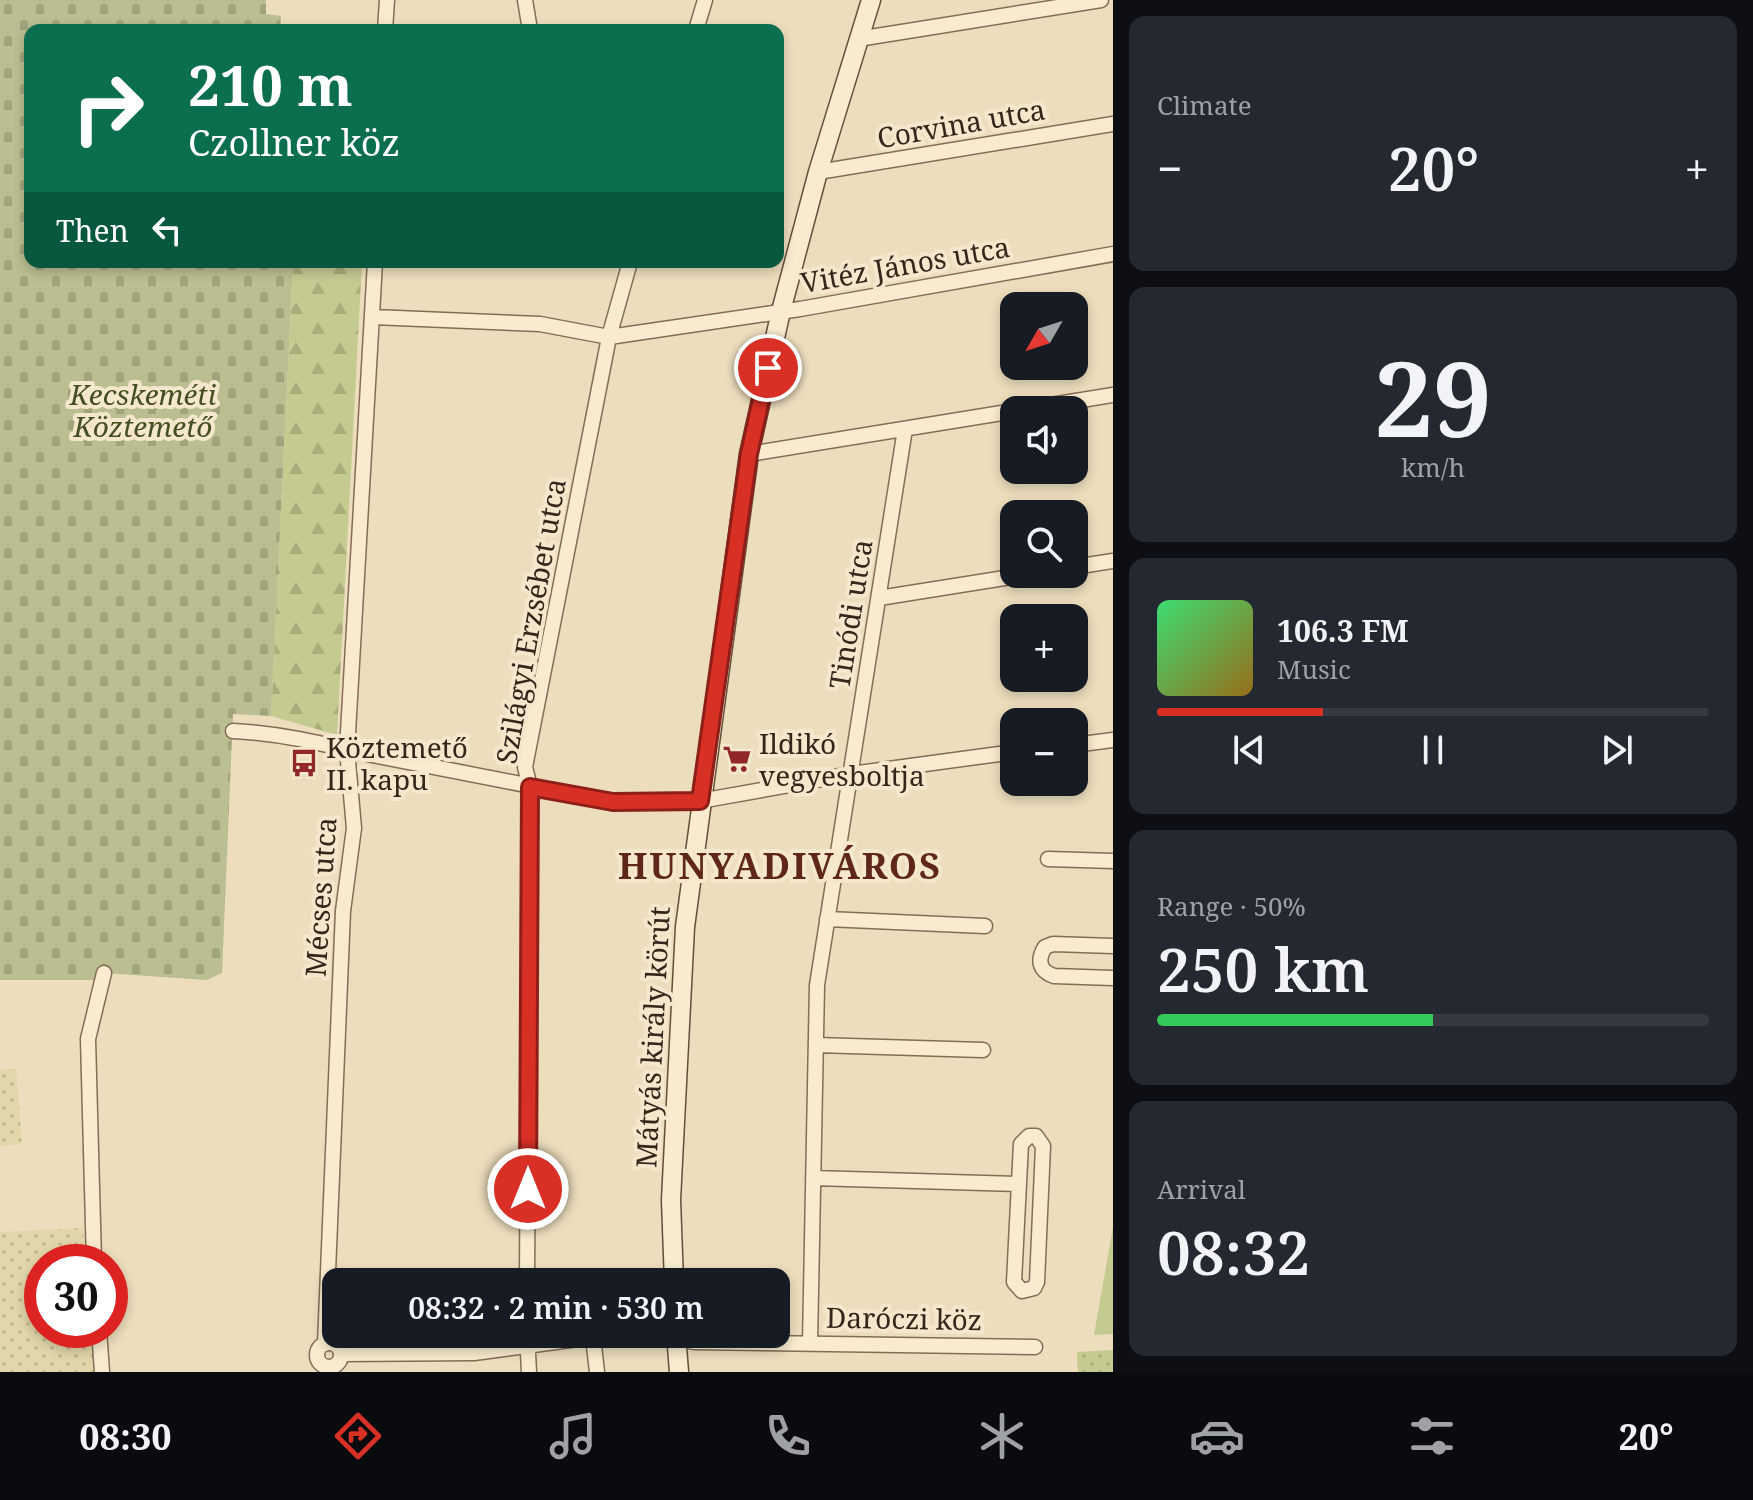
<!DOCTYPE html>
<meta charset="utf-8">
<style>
:root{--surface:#171b24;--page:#242831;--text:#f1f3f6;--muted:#9ea1a6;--line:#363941;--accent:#d93025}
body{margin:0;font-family:"Noto Serif",serif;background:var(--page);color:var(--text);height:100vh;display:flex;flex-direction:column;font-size:30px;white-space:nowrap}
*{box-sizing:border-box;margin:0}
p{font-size:26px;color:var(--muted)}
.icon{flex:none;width:44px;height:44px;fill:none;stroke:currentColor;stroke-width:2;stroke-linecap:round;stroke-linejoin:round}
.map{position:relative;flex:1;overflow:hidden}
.side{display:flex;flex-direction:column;gap:16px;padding:16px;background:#0d0f14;width:640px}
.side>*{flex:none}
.top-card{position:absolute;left:24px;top:24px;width:760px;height:244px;border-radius:16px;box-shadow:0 4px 12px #0003;background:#0b6e4f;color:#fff;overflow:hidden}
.needle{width:52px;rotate:231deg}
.controls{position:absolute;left:1000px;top:292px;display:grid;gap:16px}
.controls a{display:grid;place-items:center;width:88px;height:88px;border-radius:16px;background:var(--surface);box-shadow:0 4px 12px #0003;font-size:40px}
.speed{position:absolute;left:24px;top:1244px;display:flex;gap:16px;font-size:40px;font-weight:700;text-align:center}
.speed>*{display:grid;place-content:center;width:104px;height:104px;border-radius:50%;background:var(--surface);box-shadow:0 4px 12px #0003;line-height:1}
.speed .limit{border:12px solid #d22;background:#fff;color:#111}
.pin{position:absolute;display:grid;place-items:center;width:68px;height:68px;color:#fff;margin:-34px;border:4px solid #fff;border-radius:50%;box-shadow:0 2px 8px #0007}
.me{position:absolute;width:88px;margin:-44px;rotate:0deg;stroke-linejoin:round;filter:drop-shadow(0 0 6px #0008)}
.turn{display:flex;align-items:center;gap:28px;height:168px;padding:0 32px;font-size:36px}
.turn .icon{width:104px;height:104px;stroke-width:2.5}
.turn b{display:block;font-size:56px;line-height:68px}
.then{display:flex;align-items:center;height:76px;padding:0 32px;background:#0003;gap:16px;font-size:30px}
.big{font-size:60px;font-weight:600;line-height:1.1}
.side .card{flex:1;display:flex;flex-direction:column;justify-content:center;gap:12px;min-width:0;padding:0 28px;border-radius:16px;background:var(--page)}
.side .dial{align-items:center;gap:0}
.dial b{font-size:104px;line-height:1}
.song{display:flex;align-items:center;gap:24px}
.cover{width:96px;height:96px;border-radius:12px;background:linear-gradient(135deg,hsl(140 70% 55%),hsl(40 70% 35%))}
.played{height:8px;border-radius:4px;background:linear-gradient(90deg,var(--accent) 30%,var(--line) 30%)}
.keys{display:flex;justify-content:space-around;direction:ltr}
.heat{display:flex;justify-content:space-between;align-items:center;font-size:44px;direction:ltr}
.charge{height:12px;border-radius:6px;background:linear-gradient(90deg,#34c759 50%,var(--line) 0)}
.trip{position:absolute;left:322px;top:1268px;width:468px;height:80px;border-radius:16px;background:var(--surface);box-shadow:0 4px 12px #0003;font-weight:600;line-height:80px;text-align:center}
.dock{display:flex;height:128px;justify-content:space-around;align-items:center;background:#090b0e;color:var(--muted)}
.dock .icon{width:56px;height:56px}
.dock .on{color:var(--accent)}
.dock b{font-size:36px;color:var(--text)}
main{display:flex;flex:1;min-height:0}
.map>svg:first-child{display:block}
</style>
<main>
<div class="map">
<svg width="1113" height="1372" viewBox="0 0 1113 1372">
<defs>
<pattern id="farmland-dots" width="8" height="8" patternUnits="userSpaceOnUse" patternTransform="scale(2)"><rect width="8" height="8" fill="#e2d7aa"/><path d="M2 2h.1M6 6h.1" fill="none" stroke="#c2b892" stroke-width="1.8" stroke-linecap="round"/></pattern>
<pattern id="grass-dots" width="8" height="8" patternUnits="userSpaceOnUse" patternTransform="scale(2)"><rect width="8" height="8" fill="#c5ca91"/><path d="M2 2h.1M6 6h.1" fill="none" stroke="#aaad7c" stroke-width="1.8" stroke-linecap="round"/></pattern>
<pattern id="forest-firs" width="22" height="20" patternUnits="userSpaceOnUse" patternTransform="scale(2)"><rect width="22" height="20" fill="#c5ca91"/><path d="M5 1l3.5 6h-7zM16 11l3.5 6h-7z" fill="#aaad7c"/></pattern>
<pattern id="cemetery-stones" width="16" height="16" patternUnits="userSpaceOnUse" patternTransform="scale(2)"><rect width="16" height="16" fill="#babe91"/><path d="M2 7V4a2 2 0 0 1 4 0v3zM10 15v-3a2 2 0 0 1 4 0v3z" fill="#a0a37c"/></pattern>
</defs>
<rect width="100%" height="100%" fill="#ecddbc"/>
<path fill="url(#farmland-dots)" d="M16 1069 22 1144 0 1146V1070Z
M83 1228 86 1262H42V1330H92L96 1372H0V1232Z"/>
<path fill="url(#grass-dots)" d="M1113 1350V1372H1078L1077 1352Z"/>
<path fill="url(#forest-firs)" d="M293 262H362L337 735 271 716Z"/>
<path fill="url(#cemetery-stones)" d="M0 0H266V14L281 16 280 30H30V262H293L271 716 233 714 222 973 207 980 104 973 98 980H0Z"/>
<path fill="#c5ca91" d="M1113 1227V1334L1094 1335Z"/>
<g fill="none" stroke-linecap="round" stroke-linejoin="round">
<defs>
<path id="street" d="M525 0 530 30
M385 30 387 0
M696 30 705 0
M858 39 1101 0
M818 172 1113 124
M373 317 540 324 609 337 800 309 1113 254
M1020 410 1113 395
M749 454 1014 411
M1074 567 1113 561
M879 598 1030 574
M233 731C273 733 309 740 347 750L613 802 700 801 851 774 1014 752
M1074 745 1113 740
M1048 859 1113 861
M827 919 985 926
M1113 946 1053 944 1045 947C1037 960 1039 971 1054 976L1113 978
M816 1045 983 1050
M1029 1136H1036L1043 1146 1037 1282 1034 1288 1022 1291 1014 1282 1021 1144Z
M813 1178 1019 1184
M94 1262 88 1039 104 973
M527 1282 530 787 525 767 609 337 630 262
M99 1330 102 1372
M527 1334 529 1372
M593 1337 597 1372
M317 1355a12 12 0 1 1 24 0a12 12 0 1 1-24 0Z
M810 1343 817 985 905 429
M325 1344 343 911 354 828 347 750 375 262
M342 1354 474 1353 593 1337 677 1339 694 1342 1035 1347"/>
<path id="secondary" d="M674 1282 671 1200 685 927 749 454 781 311 818 172 871 0
M676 1334 679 1372"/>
</defs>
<use href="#street" stroke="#846d56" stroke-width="17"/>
<use href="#secondary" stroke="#654e3a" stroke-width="21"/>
<use href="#street" stroke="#f8ebcf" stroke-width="14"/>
<use href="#secondary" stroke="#f8ebcf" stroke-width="18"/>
</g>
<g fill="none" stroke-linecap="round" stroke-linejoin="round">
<defs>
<path id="route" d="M528 1189 530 787 613 802 700 801 749 454 768 368"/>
</defs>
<use href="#route" stroke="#8d1f18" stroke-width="20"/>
<use href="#route" stroke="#d93025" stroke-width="14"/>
</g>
<defs>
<symbol id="supermarket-bare" viewBox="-9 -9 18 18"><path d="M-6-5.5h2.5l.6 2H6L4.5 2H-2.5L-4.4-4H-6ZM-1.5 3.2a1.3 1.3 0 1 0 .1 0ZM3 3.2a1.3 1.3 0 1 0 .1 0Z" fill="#91272b" stroke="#f4e7cc" stroke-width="2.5" paint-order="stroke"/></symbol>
<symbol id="bus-bare" viewBox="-9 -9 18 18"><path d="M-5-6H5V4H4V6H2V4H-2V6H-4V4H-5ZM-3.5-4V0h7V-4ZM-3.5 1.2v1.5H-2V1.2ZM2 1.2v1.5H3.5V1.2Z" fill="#91272b" stroke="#f4e7cc" stroke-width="2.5" paint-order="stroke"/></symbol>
</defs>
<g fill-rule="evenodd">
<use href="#supermarket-bare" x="717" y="739" width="40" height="40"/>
<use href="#bus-bare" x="284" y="743" width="40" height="40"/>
</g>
<g text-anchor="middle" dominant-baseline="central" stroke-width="8" stroke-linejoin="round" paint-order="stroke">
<g font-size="28" fill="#33261b" stroke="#f4e7cc">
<text transform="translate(961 123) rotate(-10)">Corvina utca</text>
<text transform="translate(905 264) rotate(-10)">Vitéz János utca</text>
<text transform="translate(850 614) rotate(-81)">Tinódi utca</text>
<text transform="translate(530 621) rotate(-80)">Szilágyi Erzsébet utca</text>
<text transform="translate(320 897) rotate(-86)">Mécses utca</text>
<text transform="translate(652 1037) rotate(-87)">Mátyás király körút</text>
<text transform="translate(904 1318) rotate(1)">Daróczi köz</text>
</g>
<g font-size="28" font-style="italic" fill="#454f22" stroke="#f4e7cc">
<text x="143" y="394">Kecskeméti<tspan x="143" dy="32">Köztemető</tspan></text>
</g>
<g font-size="28" fill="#33261b" stroke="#f4e7cc" text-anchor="start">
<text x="759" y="743">Ildikó<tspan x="759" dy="32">vegyesboltja</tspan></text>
<text x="326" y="747">Köztemető<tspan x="326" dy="32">II. kapu</tspan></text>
</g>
<g font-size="36" font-weight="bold" letter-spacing="2" fill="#5f271b" stroke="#f4e7cc">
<text x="780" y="865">HUNYADIVÁROS</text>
</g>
</g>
</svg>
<div class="controls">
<a><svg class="needle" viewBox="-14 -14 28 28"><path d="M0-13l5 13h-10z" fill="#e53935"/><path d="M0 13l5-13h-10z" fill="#9ea1a6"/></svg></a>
<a><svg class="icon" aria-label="sound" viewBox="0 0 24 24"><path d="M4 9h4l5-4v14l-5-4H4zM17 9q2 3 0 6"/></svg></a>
<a><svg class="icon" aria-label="search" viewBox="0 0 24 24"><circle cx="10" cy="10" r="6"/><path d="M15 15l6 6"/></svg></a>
<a>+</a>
<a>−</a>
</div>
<div class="speed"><div class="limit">30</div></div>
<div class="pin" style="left:768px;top:368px;background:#d93025"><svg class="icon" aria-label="arrive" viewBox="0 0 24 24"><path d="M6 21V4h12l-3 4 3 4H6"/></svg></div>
<svg class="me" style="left:528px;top:1189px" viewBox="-20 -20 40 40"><circle r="17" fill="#d93025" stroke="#fff" stroke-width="3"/><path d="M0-11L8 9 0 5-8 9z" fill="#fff"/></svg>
<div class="trip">08:32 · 2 min · 530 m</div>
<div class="top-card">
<div class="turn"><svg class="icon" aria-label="right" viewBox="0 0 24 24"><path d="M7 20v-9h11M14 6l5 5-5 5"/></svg><div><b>210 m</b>Czollner köz</div></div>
<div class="then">Then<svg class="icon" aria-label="left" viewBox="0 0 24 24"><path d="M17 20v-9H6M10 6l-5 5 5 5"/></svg></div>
</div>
</div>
<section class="side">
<div class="card"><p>Climate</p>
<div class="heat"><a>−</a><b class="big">20°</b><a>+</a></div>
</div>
<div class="card dial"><b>29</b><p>km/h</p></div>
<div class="card">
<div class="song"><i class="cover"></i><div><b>106.3 FM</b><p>Music</p></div></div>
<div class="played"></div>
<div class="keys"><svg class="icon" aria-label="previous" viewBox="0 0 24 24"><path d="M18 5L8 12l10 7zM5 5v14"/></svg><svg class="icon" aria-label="pause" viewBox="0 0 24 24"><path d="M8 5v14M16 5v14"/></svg><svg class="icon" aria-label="next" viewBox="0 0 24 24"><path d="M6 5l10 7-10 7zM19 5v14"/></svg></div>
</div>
<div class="card"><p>Range · 50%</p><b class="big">250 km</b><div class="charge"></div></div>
<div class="card"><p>Arrival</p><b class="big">08:32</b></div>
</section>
</main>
<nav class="dock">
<b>08:30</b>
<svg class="icon on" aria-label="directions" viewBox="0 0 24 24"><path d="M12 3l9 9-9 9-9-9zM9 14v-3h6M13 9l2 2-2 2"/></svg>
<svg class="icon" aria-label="music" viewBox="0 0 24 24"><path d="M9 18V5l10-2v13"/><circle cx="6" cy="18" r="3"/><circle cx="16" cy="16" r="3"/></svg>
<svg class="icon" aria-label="phone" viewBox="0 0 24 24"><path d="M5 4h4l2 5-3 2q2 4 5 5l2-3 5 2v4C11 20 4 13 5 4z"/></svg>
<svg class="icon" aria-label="climate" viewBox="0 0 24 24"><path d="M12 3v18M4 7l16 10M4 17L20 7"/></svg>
<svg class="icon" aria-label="car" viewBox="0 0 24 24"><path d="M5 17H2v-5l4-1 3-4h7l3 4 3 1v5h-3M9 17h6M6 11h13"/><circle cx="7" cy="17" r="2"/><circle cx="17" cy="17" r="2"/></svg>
<svg class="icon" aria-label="filters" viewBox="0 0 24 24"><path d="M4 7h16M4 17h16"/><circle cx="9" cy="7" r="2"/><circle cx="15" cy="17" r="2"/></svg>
<b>20°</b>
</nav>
